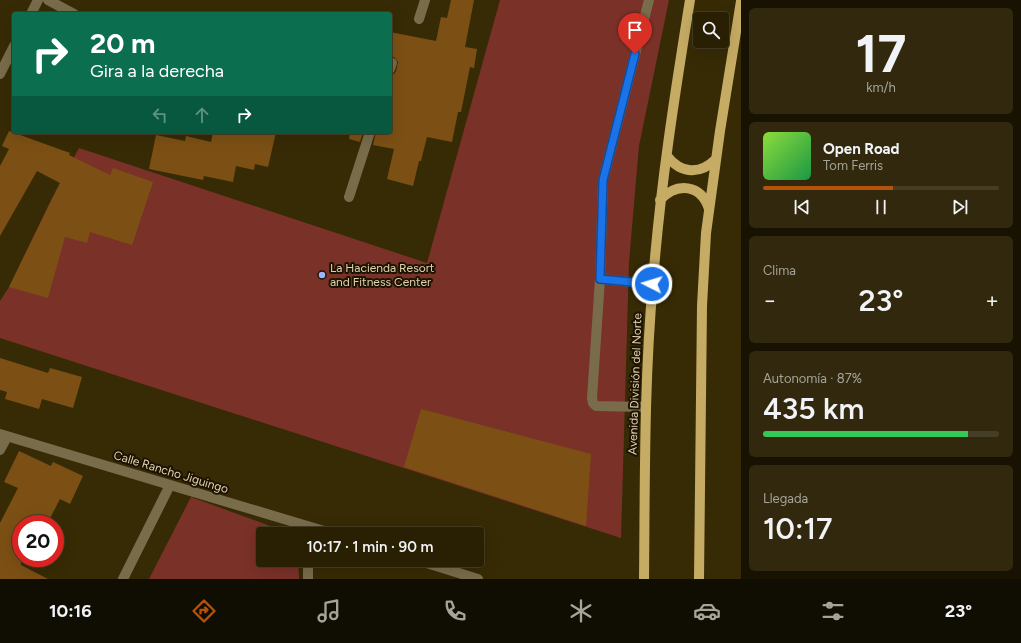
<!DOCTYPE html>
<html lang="es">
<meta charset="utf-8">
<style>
:root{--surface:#292004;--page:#31280e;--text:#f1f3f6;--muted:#a5a39a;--line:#453e26;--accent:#b45309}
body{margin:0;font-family:Figtree,sans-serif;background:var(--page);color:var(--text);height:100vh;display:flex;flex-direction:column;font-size:15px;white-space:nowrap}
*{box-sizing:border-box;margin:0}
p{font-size:13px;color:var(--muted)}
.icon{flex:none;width:22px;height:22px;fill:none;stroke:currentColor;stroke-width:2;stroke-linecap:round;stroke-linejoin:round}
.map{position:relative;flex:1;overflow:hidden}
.details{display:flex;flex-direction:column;gap:8px;padding:8px;background:#171202;width:280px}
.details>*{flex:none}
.guide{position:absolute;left:12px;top:12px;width:380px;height:122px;border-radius:4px;box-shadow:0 4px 16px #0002,0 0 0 1px var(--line);background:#0b6e4f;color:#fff;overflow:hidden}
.buttons{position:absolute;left:693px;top:12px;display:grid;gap:8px}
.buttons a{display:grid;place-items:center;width:36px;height:36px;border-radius:4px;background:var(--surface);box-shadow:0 4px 16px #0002,0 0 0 1px var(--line);font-size:20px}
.speed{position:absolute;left:12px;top:515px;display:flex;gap:8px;font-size:20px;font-weight:700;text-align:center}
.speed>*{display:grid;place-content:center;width:52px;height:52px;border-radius:50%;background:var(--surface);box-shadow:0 4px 16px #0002,0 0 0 1px var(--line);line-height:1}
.speed .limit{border:6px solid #d22;background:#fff;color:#111}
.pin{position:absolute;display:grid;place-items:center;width:34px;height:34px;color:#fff;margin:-41px -17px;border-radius:50% 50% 50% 0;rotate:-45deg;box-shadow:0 0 4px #0007}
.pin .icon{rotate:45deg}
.me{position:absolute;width:44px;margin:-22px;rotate:275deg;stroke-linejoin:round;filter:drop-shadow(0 0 3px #0008)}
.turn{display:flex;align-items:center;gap:14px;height:84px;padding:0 12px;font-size:18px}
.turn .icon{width:52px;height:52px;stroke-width:2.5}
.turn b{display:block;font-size:28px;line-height:34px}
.lanes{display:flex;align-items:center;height:38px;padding:0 12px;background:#0003;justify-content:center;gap:20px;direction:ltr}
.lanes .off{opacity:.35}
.big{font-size:30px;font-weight:600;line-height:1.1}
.details .tile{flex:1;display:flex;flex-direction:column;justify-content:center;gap:6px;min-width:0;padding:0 14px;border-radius:6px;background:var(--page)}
.details .dial{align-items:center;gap:0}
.dial b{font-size:52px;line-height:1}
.song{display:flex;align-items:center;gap:12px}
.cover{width:48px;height:48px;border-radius:6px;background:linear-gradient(135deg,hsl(90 70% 55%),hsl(140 70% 35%))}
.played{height:4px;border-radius:2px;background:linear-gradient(90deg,var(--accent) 55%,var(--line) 55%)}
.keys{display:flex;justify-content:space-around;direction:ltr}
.heat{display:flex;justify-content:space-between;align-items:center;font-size:22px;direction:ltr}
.charge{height:6px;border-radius:3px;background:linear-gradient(90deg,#34c759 87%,var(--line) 0)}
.trip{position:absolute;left:256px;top:527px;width:228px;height:40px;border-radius:4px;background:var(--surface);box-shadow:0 4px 16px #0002,0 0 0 1px var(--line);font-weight:600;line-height:40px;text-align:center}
.dock{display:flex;height:64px;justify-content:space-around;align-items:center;background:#100d02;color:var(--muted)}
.dock .icon{width:28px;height:28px}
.dock .on{color:var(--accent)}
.dock b{font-size:18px;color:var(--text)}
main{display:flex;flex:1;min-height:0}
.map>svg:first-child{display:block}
</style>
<main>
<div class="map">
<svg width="741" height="579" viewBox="0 0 741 579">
<rect width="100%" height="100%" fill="#372b05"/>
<path fill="#7a3128" d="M500 0H669L639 146 629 262 621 538 0 338V301L9 287 52 198 79 148 427 263Z
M191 497 292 534H263V560H298L299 579H149Z"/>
<path fill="#7c5015" d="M451 0H474L465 47 477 49 474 68 470 67 461 112H458L452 142 427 137 421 161H419L413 186 387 179 394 149 373 145 376 132H390V75L394 74 396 71 398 62 394 57H390V32L436 41 441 17 447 18Z
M9 131 70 153 69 155 110 175 113 168 153 182 132 245 90 232 87 243 65 237 48 298 9 287 60 183 37 171 0 236V166L9 149 2 146Z
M213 132H276L268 167 255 164 254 170 236 166 233 182 204 176 203 180 149 169 156 135 185 141 186 136 211 142Z
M350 132H363L360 142 349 139Z
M0 358 48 373 50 368 82 377 73 408 42 399 39 409 5 399 7 392 0 390Z
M421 409 591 454 586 526 404 467Z
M19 451 51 466 53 462 83 476 70 504 60 499 47 524H21V565L48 579H0V523L18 488 4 482Z"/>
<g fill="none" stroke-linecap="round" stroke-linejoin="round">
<path stroke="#796c4b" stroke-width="10" d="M48 0 74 14
M31 14 38 0
M419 19 425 0
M390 69 392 63
M0 74 14 46
M349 197 370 132
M600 279 652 284
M646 407 596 406 593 403 592 398 600 279 603 180 649 0
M0 434 334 534
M0 450 7 437
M417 560 478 579
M123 579 170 485
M308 579V560"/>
<path stroke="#c6ab64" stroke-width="10" d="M667 156C681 174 700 175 716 159
M660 200C677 182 701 184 709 209
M644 579C645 480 644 381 653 282 660 188 675 93 690 0
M699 579 702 306 706 233 720 131 741 1"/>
</g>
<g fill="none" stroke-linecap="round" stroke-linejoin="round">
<defs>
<path id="route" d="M635 54 603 180 600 279 652 284"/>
</defs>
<use href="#route" stroke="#114b97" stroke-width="10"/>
<use href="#route" stroke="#1a73e8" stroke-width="7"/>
</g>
<circle fill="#9cb4fd" stroke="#1d1300" stroke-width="1.5" cx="322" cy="275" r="4"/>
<g text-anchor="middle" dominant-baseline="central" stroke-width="4" stroke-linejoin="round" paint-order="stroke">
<g font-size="12" fill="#e0d3b2" stroke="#1d1300" text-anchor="start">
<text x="330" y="268">La Hacienda Resort<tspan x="330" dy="14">and Fitness Center</tspan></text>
</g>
<g font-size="12" fill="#e0d3b2" stroke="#1d1300">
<text transform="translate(635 384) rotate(-88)">Avenida División del Norte</text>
<text transform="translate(171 472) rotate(17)">Calle Rancho Jiguingo</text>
</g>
</g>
</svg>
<div class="buttons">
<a><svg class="icon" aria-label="search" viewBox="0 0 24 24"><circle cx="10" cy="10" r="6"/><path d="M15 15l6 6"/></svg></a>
</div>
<div class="speed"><div class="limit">20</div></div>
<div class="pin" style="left:635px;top:54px;background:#d93025"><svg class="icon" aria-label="arrive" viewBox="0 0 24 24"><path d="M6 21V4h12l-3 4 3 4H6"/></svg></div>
<svg class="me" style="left:652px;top:284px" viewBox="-20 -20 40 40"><circle r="17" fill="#1a73e8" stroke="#fff" stroke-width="3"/><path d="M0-11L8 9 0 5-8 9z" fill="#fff"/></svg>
<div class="trip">10:17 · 1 min · 90 m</div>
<div class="guide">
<div class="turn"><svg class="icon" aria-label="right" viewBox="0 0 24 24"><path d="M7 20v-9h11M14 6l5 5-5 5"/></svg><div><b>20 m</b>Gira a la derecha</div></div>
<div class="lanes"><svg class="icon off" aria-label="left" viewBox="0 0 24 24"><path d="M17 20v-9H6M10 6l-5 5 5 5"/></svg><svg class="icon off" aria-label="ahead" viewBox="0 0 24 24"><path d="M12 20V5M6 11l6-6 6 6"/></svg><svg class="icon" aria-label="right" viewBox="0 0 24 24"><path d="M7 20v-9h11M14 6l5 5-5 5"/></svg></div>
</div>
</div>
<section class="details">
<div class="tile dial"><b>17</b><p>km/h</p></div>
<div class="tile">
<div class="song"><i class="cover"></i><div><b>Open Road</b><p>Tom Ferris</p></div></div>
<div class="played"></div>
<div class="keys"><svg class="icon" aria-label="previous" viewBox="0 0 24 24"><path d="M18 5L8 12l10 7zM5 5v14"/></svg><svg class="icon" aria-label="pause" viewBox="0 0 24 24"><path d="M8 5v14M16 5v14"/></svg><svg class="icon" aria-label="next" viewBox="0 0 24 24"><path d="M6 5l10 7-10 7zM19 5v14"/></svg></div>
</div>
<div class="tile"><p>Clima</p>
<div class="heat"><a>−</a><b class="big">23°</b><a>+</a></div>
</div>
<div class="tile"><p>Autonomía · 87%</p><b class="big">435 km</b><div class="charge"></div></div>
<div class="tile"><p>Llegada</p><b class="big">10:17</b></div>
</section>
</main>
<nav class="dock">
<b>10:16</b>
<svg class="icon on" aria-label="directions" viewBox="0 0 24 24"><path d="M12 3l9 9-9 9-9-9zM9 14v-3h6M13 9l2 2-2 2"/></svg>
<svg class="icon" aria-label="music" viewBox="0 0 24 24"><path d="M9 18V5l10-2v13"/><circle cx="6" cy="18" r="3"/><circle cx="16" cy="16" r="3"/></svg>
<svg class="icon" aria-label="phone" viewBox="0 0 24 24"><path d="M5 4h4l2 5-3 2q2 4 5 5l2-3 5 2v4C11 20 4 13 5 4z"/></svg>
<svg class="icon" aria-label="climate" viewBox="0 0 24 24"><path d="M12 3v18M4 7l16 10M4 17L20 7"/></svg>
<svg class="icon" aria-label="car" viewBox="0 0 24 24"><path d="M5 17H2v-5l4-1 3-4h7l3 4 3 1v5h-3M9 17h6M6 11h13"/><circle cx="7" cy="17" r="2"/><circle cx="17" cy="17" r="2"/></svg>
<svg class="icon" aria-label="filters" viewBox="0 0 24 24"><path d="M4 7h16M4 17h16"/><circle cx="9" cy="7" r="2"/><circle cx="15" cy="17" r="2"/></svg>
<b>23°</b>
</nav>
